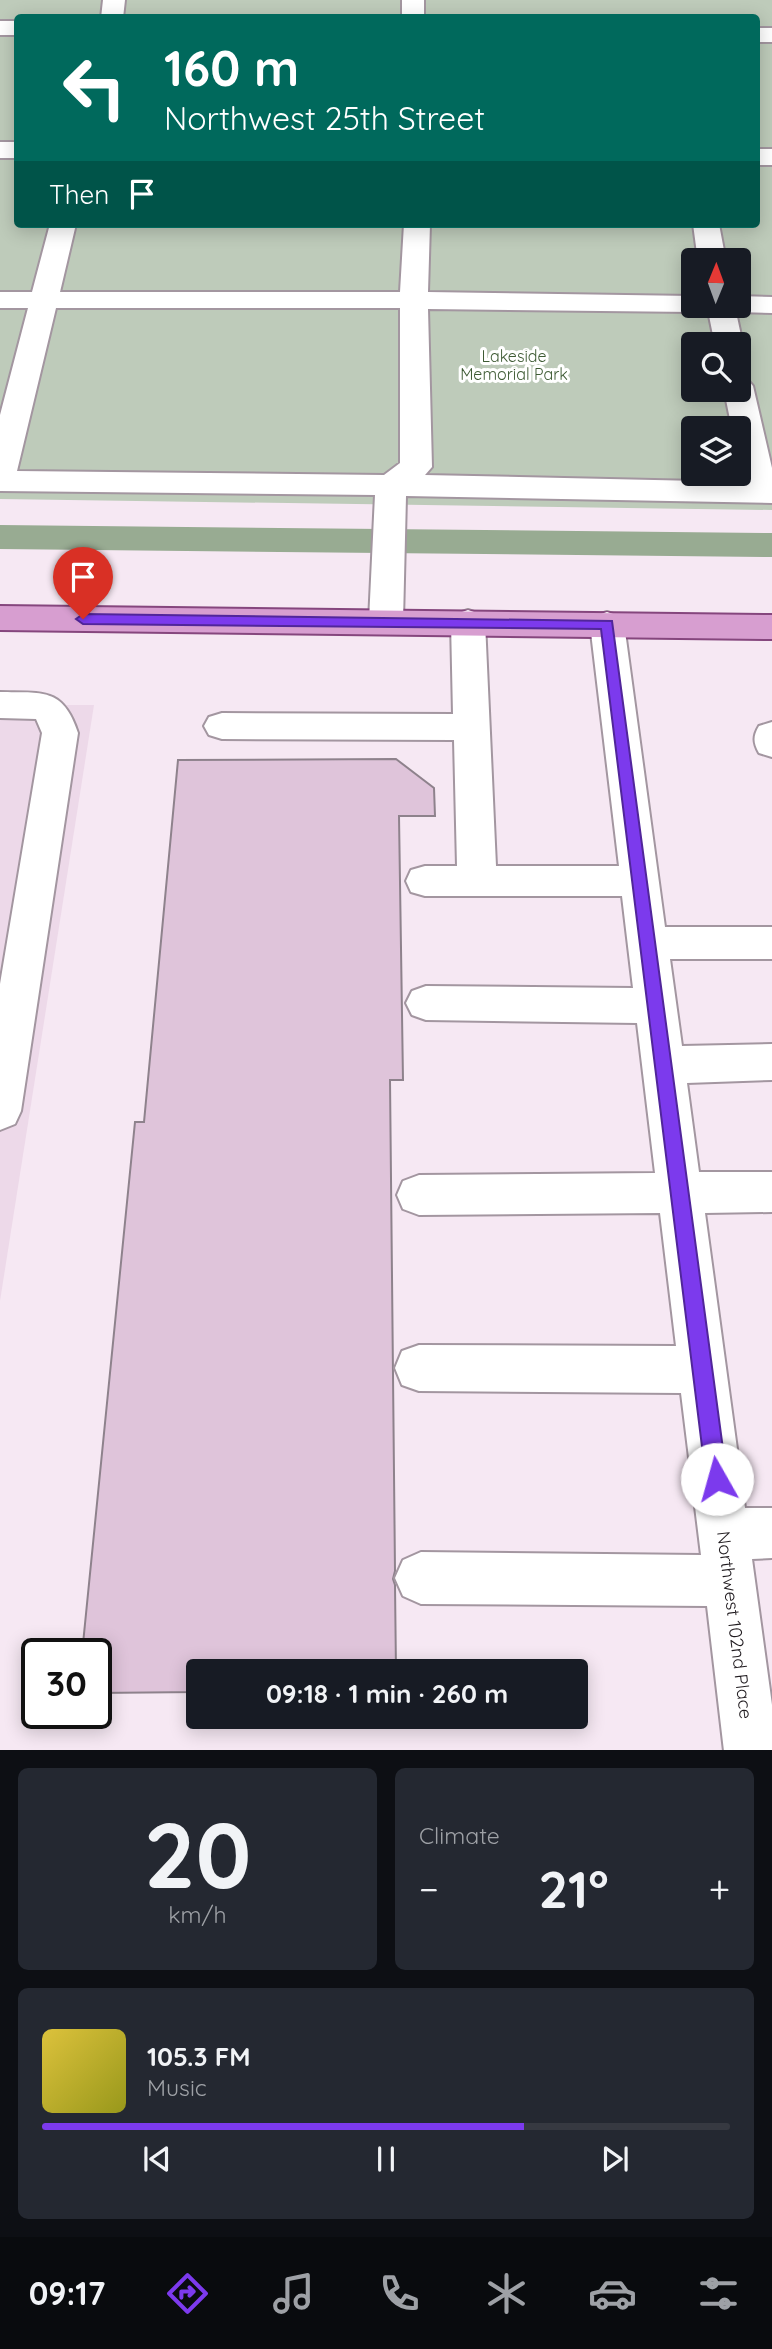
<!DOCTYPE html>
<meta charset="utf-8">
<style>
:root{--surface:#171b24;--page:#242831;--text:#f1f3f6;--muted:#9ea1a6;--line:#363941;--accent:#7c3aed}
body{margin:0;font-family:Quicksand,sans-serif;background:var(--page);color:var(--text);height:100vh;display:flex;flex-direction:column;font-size:26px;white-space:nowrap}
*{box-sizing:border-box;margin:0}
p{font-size:23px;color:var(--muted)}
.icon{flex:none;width:38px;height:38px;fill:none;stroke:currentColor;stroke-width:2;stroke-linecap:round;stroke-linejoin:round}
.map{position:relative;height:1750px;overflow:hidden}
.drawer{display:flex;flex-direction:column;gap:18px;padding:18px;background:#0d0f14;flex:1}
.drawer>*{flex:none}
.guide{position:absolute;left:14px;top:14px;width:746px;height:214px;border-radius:7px;box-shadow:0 4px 18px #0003;background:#00695c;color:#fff;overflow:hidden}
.needle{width:46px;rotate:1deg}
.buttons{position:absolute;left:681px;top:248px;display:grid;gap:14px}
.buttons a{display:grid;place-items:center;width:70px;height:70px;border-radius:7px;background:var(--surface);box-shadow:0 4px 18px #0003;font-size:35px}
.speed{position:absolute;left:21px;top:1638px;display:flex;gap:14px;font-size:35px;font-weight:700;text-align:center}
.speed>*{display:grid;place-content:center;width:91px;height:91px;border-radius:50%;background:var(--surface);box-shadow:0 4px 18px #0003;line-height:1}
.speed .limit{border:4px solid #111;border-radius:10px;background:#fff;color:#111}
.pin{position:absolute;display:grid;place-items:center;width:60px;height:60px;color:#fff;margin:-72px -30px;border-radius:50% 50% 50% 0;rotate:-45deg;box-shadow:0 0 7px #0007}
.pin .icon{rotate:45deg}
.me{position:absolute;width:77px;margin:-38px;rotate:353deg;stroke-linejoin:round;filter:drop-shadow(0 0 5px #0008)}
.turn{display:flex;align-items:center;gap:24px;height:147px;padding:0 35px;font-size:32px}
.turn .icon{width:91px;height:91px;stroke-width:2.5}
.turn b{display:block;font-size:49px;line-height:60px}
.then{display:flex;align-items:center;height:66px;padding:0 35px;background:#0003;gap:14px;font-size:26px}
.big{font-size:52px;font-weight:800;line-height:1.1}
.drawer .card{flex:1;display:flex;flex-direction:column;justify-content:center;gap:10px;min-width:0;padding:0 24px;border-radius:10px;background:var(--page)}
.drawer .dial{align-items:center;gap:0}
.dial b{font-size:91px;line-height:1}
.song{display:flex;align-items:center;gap:21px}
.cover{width:84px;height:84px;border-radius:10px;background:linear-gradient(135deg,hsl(50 70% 55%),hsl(60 70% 35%))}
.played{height:7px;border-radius:4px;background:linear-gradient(90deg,var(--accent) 70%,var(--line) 70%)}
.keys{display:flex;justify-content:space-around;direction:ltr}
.heat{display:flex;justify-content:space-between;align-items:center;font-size:38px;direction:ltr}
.drawer .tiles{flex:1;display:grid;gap:18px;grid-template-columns:1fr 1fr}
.card:last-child{grid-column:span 2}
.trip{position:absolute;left:186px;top:1659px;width:402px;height:70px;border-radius:7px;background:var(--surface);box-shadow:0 4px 18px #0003;font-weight:800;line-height:70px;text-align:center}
.menu{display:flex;height:112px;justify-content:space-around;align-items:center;background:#090b0e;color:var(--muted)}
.menu .icon{width:49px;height:49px}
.menu .on{color:var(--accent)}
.menu b{font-size:32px;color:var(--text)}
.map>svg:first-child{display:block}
</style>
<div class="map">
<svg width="772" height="1751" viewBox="0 0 772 1751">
<rect width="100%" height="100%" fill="#f6e8f3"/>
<path fill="#edd9e9" d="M0 705H94L0 1301Z"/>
<path fill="#becbba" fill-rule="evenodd" d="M0 0H772V510L0 499ZM18 18H756V224H18ZM693 261H738V306H693ZM693 345H738V390H693ZM693 429H738V474H693Z"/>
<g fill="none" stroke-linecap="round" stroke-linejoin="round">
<path fill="#98ab92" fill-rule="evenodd" d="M0 525 772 533V557L0 549Z"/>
</g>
<path fill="#dfc4da" stroke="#8e828c" stroke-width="2" d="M396 759 434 788 435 816H399L403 1080H390L395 1571 393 1579 395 1585 396 1671H198V1692L96 1693V1654H82L135 1122H144L178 760Z"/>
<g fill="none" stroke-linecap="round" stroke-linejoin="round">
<defs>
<path id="minor" d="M103 0H125L123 18H101Z
M402 0H424V18H402Z
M0 21H18V35H0Z
M756 28H772V42H756Z
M0 142H18V158H0Z
M756 149H772V165H756Z
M50 224H76L60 292H400L404 224H430L428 292 693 296V306H705L703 310 693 312 428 309 432 467 425 475 744 482 738 457V429H732L724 390H738V377L748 380 753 386 772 468V503L406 496 403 621 398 629 386 633 374 629 369 621 375 495 0 491V415L28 308H0V292H32ZM56 308H400V463L384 475 17 471Z
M693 224H719L726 261H698Z
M738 296 772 297V313L736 312 743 345 738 351V345H715L707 306H738Z
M468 610 480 614 485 622 496 866H619L590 624 595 616 607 612 619 616 624 624 665 927H772V959H670L682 1046 772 1044V1080L687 1083 699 1172H772V1212L705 1213 745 1508H772V1558L752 1559 772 1705V1751H724L707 1606 421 1604 403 1596 395 1578 403 1560 421 1552 701 1555 681 1393 419 1391 402 1385 395 1368 402 1351 419 1345 676 1346 660 1213 419 1215 403 1209 397 1195 403 1181 419 1175 655 1173 637 1023 426 1020 412 1015 406 1003 412 991 426 986 633 988 622 896H425L411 892 406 881 411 870 425 866H457L454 740 222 739 209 735 204 726 209 717 222 713 453 714 451 622 456 614Z
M0 692C42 693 63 687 78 733L21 1111 15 1124 0 1130V984L42 733 36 719 0 718Z
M772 722V757L759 753C753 742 753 736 759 726Z"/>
<path id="major" d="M0 606 772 615V639L0 630Z"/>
</defs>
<use href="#minor" stroke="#a396a0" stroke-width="4"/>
<use href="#major" stroke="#85467d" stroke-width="4"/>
<use href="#minor" fill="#fff" fill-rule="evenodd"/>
<use href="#major" fill="#d79ed0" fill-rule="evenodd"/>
</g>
<path fill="#7c3aed" stroke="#51269a" stroke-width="2" d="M83 614 612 621 727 1479 724 1487 717 1490 709 1487 706 1479 601 629 83 624 76 619Z"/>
<g text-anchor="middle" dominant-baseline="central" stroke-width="6" stroke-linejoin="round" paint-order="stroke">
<g font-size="16" fill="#3e5b34" stroke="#fff">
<text x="514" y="356">Lakeside<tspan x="514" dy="18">Memorial Park</tspan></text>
</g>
<g font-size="18" fill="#1f1a1e" stroke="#fff">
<text transform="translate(735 1625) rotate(83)">Northwest 102nd Place</text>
</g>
</g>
</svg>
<div class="buttons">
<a><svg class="needle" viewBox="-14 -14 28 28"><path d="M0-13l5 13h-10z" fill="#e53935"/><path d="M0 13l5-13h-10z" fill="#9ea1a6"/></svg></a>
<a><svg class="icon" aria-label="search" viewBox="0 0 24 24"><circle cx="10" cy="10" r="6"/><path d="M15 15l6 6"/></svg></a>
<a><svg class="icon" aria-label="layers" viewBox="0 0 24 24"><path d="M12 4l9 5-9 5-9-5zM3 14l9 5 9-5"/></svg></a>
</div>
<div class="speed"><div class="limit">30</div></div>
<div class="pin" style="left:83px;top:619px;background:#d93025"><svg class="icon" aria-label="arrive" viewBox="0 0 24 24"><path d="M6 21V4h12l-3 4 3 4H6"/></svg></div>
<svg class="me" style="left:717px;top:1479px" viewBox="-20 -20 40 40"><circle r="19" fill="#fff"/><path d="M0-13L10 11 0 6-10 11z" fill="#7c3aed"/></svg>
<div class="trip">09:18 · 1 min · 260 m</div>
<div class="guide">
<div class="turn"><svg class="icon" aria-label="left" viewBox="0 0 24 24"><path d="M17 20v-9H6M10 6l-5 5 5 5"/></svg><div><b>160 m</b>Northwest 25th Street</div></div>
<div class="then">Then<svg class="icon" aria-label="arrive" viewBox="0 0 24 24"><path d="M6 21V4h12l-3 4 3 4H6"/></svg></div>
</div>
</div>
<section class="drawer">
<div class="tiles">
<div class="card dial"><b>20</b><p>km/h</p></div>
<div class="card"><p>Climate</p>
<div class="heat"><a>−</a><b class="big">21°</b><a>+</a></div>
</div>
<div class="card">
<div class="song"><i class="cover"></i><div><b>105.3 FM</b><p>Music</p></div></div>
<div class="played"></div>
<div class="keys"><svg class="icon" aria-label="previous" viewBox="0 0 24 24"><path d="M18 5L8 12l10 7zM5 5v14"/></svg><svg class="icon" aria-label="pause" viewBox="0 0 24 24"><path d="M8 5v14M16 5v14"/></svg><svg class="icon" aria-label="next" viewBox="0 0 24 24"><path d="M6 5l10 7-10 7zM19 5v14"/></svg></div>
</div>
</div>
</section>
<nav class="menu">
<b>09:17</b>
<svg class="icon on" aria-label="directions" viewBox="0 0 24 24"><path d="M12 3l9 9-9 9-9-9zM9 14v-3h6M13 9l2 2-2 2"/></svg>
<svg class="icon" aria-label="music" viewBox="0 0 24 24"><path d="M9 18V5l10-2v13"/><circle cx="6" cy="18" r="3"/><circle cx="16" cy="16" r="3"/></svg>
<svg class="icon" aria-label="phone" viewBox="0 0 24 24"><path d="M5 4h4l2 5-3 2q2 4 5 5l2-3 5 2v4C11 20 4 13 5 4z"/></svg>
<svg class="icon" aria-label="climate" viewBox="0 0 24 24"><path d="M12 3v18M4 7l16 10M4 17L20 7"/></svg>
<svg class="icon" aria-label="car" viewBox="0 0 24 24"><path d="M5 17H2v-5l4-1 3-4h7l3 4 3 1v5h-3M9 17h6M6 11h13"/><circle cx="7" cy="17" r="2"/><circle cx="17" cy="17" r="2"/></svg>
<svg class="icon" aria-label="filters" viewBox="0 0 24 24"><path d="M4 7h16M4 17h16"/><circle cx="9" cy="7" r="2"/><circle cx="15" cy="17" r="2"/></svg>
</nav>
